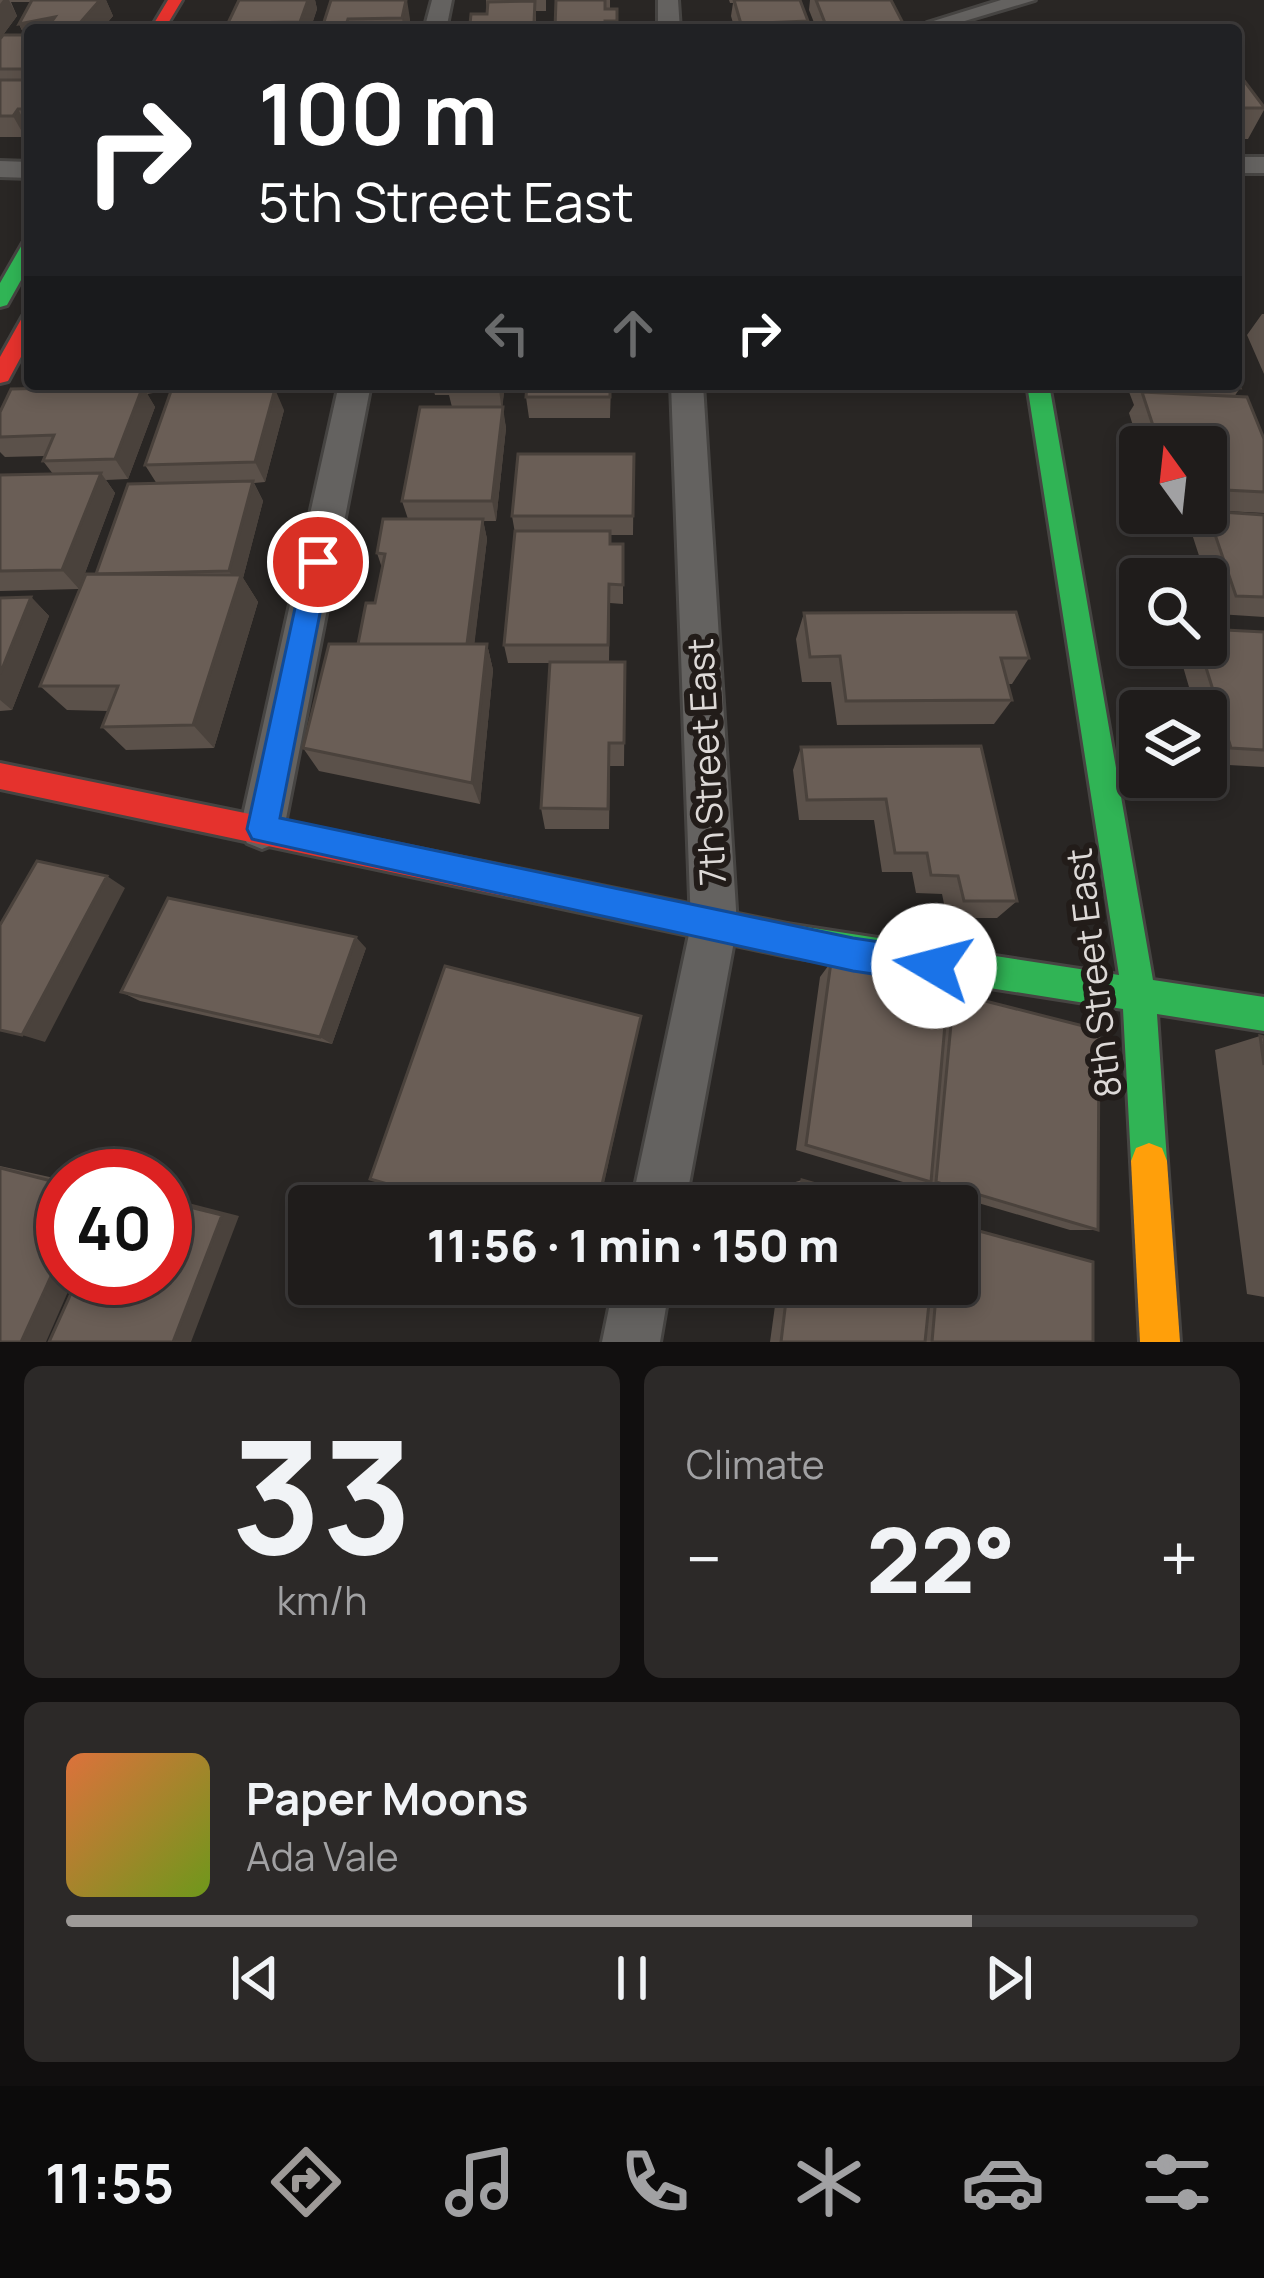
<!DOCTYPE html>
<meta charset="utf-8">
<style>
:root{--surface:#1f1c1b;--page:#2c2928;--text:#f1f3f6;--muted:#a1a1a3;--line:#3c3a3a;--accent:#9e9a98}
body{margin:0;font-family:Manrope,sans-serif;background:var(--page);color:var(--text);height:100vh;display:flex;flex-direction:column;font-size:45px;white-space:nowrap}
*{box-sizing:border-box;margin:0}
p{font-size:39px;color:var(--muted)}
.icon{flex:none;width:66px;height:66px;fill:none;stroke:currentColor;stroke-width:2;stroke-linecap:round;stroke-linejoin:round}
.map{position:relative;height:1342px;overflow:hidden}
.details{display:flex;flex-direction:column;gap:24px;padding:24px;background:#110f0f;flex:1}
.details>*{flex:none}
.top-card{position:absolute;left:24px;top:24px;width:1218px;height:366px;border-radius:12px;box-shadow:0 6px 18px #0003,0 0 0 3px var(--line);background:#202124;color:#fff;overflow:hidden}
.needle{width:78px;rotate:345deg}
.controls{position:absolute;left:1119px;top:426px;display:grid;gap:24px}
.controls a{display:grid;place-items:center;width:108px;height:108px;border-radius:12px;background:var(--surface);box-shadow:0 6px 18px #0003,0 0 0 3px var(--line);font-size:60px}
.speed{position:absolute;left:36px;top:1149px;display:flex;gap:24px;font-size:60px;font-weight:700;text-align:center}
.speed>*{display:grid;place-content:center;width:156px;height:156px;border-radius:50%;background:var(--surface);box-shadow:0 6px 18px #0003,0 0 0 3px var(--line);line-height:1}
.speed .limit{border:18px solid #d22;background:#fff;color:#111}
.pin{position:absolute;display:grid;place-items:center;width:102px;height:102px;color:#fff;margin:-51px;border:6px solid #fff;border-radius:50%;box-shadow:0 3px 12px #0007}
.me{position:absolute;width:132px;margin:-66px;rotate:278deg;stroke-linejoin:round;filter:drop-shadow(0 0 9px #0008)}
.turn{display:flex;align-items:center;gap:42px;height:252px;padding:0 36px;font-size:54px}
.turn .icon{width:156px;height:156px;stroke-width:2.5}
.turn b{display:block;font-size:84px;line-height:102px}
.lanes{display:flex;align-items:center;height:114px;padding:0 36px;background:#0003;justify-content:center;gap:60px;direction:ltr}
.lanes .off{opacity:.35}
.big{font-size:90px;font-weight:800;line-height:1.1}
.details .tile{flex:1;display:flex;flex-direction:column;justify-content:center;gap:18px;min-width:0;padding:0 42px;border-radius:18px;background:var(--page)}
.details .dial{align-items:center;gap:0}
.dial b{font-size:156px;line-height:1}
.song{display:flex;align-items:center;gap:36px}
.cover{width:144px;height:144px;border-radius:18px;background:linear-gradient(135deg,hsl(20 70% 55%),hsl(80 70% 35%))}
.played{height:12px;border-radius:6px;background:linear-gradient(90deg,var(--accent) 80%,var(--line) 80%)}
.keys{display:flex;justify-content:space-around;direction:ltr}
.heat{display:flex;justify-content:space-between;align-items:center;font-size:66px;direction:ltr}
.details .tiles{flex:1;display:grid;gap:24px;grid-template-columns:1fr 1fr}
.tile:last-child{grid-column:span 2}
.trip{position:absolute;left:288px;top:1185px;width:690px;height:120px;border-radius:12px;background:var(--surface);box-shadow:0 6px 18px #0003,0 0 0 3px var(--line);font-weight:800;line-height:120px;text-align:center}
.tab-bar{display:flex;height:192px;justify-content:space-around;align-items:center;background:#0c0b0b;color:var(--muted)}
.tab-bar .icon{width:84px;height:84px}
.tab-bar .active{color:var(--accent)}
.tab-bar b{font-size:54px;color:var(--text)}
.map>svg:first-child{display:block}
</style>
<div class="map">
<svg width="1264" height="1342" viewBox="0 0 1264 1342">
<rect width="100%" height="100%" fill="#292624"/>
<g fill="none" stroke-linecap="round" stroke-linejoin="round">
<defs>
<path id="street" d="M432 0H452L446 30H424Z
M658 0H678L680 30H658Z
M1001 0H1035L938 29 927 23Z
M1236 157H1264V173H1236Z
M0 161 30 162V178L0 177Z
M339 384H371L284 829 277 843 262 849 247 843 240 829Z
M671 384H703L737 925 685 1206H631L691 925Z
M614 1284H670L660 1342H602Z"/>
<path id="fast" d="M30 241V264L7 305 0 307V283L23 243Z
M1027 384H1049L1153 980 1264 997V1031L1157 1014 1167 1161 1162 1174 1149 1179 1136 1174 1131 1161 1123 1009 787 956 776 951 771 940 776 929 787 924 1119 975Z"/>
<path id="slow" d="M1149 1143 1162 1148 1167 1161 1180 1342H1140L1131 1161 1136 1148Z"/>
<path id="jam" d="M168 0H182L164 30H150Z
M30 314V340L8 381 0 383V357L23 316Z
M0 763 787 924 798 929 803 940 798 951 787 956 0 789Z"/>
</defs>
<use href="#street" stroke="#464442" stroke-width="6"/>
<use href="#fast" stroke="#464442" stroke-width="6"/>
<use href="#slow" stroke="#464442" stroke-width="6"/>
<use href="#jam" stroke="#464442" stroke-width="6"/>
<use href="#street" fill="#646260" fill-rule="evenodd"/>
<use href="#fast" fill="#30b455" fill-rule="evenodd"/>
<use href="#slow" fill="#ff9f0a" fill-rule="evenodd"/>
<use href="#jam" fill="#e5322d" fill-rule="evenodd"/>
</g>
<path fill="#5b514a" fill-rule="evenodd" d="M0 0H106L113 16 101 30H30V130L25 137H0ZM11 2H30L19 24 24 35H3L17 16Z
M239 0H315L317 9 310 30H230L228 23Z
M331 0 410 19 408 30H324L323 25Z
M486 0H546V11H536V30H470V24L487 14Z
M556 0H610V9H617L618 30H555Z
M729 0H800L808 21 806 30H735L731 16 733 3H730Z
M810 0H891L904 25 903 30H817L809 10Z
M1236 54 1243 64 1239 72 1264 107V110L1248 139H1236Z
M1262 314H1264V374L1247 335Z
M52 384H157L153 393 147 394 155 407 128 479 106 480 115 493 79 589 0 591V475L53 474 43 461 45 456 5 457 0 452V412L55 388Z
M187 384H295L294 387 189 389Z
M432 384H505L502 407 506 428 496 521H483L487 539 474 644H487L493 670 480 804 319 771 303 748 358 644 375 603 382 568 377 553 408 519 402 501 452 407 449 395H435Z
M527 384H611L610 418H529L526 397Z
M796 384H862L861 389 797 390Z
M1126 384H1236L1240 388 1234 397 1264 439V513L1206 510V447L1140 448 1129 413 1134 405Z
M284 410 265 482 254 483 263 501 243 578 258 602 214 748 126 750 102 727 108 711 67 710 40 686 96 574 157 484 145 465Z
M634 454 633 535H610V544H623V604L610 603 609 662H625L624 766H610L609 829H545L541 808 550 663H508L504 645 515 533 512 516Z
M1207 511 1264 515V617L1218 614 1191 531Z
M31 597 49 616 12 710 0 711V598Z
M804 613 1029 658 1012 684H1007L1012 700 994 724 837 725 831 682H802L796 639Z
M1264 632V767L1211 764 1206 746V711H1196L1177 646 1199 645Z
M981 746 1017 901 997 918H947L942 894 916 893 912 872H882L874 820H799L793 770 801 747Z
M366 948 332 1044 140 1001 121 992Z
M831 962 948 998 954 993 1098 1230H1070L917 1185 918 1184 913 1185 796 1150 820 977Z
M1260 1036 1264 1037V1297L1247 1294 1215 1050Z
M0 1166 63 1180V1278L0 1342Z
M802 1180 893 1206H789L792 1183Z
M778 1284H957L1093 1342H770Z"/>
<path fill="#4a423c" d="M3 0H9L17 16 0 39V4Z
M100 0H106L113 16 101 30H82L79 24Z
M308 0H315L317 9 310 30H302L300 22Z
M407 0 410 19 408 30H404L402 18Z
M55 17 50 24 53 30H30V45L19 24Z
M18 109 29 130 25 137 13 116Z
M499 384H505L502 411 499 390Z
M143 386 155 407 128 479 115 459Z
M275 389 284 410 265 482 255 462Z
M503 407 506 428 496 521 492 501Z
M101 473 115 493 79 589 62 570Z
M253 481 263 501 243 578 258 602 214 748 193 725 238 586 229 571Z
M483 519 487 539 472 664 467 646Z
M31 597 49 616 12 710 0 700V674Z
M487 644 493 670 480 804 472 783Z
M107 876 125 888 45 1042 22 1035Z
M356 937 366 948 332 1044 320 1037Z
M641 1016 599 1206H597Z
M165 1197 239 1216 191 1342H173Z
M63 1250V1278H74L46 1342H21Z"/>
<path fill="#6a5e56" stroke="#4a423c" stroke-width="3" d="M32 0H100L79 24H50L55 17 19 24Z
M239 0H308L300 22 228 23Z
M331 0H406L402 18 348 19 346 25H323Z
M556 0H605V9H617V21H605V27L555 28Z
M734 0H800L808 21 741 24Z
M816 0H891L904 25 827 28Z
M535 1 534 23 470 24 471 14H487L488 2Z
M3 35H30V69H0V39Z
M1236 70 1264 107V108H1236Z
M0 80H30V109H18L13 116H0Z
M1236 379 1240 388 1146 384H1236Z
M449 384H499V390L448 391Z
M527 384H610V397H526Z
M143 386 115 459 43 461 54 435 0 437V412L11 389Z
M275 389 255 462 145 465 171 391Z
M1142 392 1247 397 1264 439V492L1206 489V447H1160Z
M420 407H503L492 501H402Z
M518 454H634L633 516H512Z
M101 473 62 570 0 571V475Z
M253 481 229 571 96 574 128 484Z
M1207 511 1264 515V597L1236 596Z
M383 519H483L467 644H358L366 603H375L385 554 377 553Z
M515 531H610V544H623V585L609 584 608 645H504Z
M86 574 241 575 193 725 102 727 118 686H40Z
M31 597 0 674V598Z
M1016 612 1029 658H1001L1012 700 846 701 840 656 810 657 804 613Z
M1206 629 1264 632V750L1231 748 1199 645H1206Z
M329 644H487L472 783 303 748Z
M550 662H625L624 743H609L608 809 541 808Z
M981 746 1017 901H964L958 876 931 875 927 853H895L886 799 807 800 801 747Z
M37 861 107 876 22 1035 0 1030V925Z
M168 898 356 937 320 1037 121 992Z
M831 962 948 991 931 1182 806 1145Z
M445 966 641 1016 597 1206H464L370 1179Z
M954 993 1099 1030 1098 1230 936 1182Z
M1260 1036 1264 1037V1065Z
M0 1168 63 1184V1250L21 1342H0Z
M802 1180 893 1206H799Z
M165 1201 222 1215 173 1342H49L78 1278H165Z
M957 1225 1093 1262V1342H932L937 1284H957Z
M788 1284H931L925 1342H781Z"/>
<path fill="#1a73e8" stroke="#114b97" stroke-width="3" d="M318 552 330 562 280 818 853 938 934 950 946 955 951 966 946 978 934 983 853 971 252 839 247 829 305 562Z"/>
<g text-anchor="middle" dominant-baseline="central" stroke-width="12" stroke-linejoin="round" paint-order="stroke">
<g font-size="36" fill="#ddd9d7" stroke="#221c19">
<text transform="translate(706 762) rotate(-93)">7th Street East</text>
<text transform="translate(1093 973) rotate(-97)">8th Street East</text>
</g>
</g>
</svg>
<div class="controls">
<a><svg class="needle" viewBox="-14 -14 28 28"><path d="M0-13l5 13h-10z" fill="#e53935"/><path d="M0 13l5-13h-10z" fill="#a1a1a3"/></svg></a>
<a><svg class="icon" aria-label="search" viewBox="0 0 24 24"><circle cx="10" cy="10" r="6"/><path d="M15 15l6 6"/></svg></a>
<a><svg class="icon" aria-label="layers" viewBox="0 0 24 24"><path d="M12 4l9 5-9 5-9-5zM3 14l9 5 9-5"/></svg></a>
</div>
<div class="speed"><div class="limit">40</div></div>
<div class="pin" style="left:318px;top:562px;background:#d93025"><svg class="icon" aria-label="arrive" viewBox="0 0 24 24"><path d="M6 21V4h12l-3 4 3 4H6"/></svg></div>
<svg class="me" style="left:934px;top:966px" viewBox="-20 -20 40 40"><circle r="19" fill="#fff"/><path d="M0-13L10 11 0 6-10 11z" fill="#1a73e8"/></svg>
<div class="trip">11:56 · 1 min · 150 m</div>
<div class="top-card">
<div class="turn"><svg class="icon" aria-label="right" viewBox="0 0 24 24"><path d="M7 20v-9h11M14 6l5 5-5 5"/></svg><div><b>100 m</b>5th Street East</div></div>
<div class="lanes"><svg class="icon off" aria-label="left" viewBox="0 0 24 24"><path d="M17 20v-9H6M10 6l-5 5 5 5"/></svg><svg class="icon off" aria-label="ahead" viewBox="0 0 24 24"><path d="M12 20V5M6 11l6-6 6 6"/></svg><svg class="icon" aria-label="right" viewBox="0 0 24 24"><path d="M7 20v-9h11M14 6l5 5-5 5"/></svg></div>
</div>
</div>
<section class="details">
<div class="tiles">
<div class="tile dial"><b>33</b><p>km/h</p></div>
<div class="tile"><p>Climate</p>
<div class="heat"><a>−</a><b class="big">22°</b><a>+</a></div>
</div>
<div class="tile">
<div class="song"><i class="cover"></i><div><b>Paper Moons</b><p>Ada Vale</p></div></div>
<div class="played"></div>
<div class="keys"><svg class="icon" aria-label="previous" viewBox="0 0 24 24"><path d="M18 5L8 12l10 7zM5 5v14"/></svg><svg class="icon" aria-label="pause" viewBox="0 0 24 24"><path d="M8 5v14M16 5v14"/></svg><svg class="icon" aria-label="next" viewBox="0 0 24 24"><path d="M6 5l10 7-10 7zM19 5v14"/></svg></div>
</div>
</div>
</section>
<nav class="tab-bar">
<b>11:55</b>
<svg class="icon active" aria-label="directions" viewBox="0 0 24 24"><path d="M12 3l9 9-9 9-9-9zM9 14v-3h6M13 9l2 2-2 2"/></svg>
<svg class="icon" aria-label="music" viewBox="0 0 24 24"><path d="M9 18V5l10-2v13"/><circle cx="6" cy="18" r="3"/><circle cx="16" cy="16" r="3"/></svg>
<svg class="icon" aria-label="phone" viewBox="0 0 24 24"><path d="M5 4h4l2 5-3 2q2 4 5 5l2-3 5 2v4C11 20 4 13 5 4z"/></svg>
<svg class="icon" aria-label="climate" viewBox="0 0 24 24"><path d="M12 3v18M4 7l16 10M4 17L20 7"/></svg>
<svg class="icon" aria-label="car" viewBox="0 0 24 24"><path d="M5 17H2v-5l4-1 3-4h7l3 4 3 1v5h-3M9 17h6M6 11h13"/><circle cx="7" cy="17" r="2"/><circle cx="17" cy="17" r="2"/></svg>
<svg class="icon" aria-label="filters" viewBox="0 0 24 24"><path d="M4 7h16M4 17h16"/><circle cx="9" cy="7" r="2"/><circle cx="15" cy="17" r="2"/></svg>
</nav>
